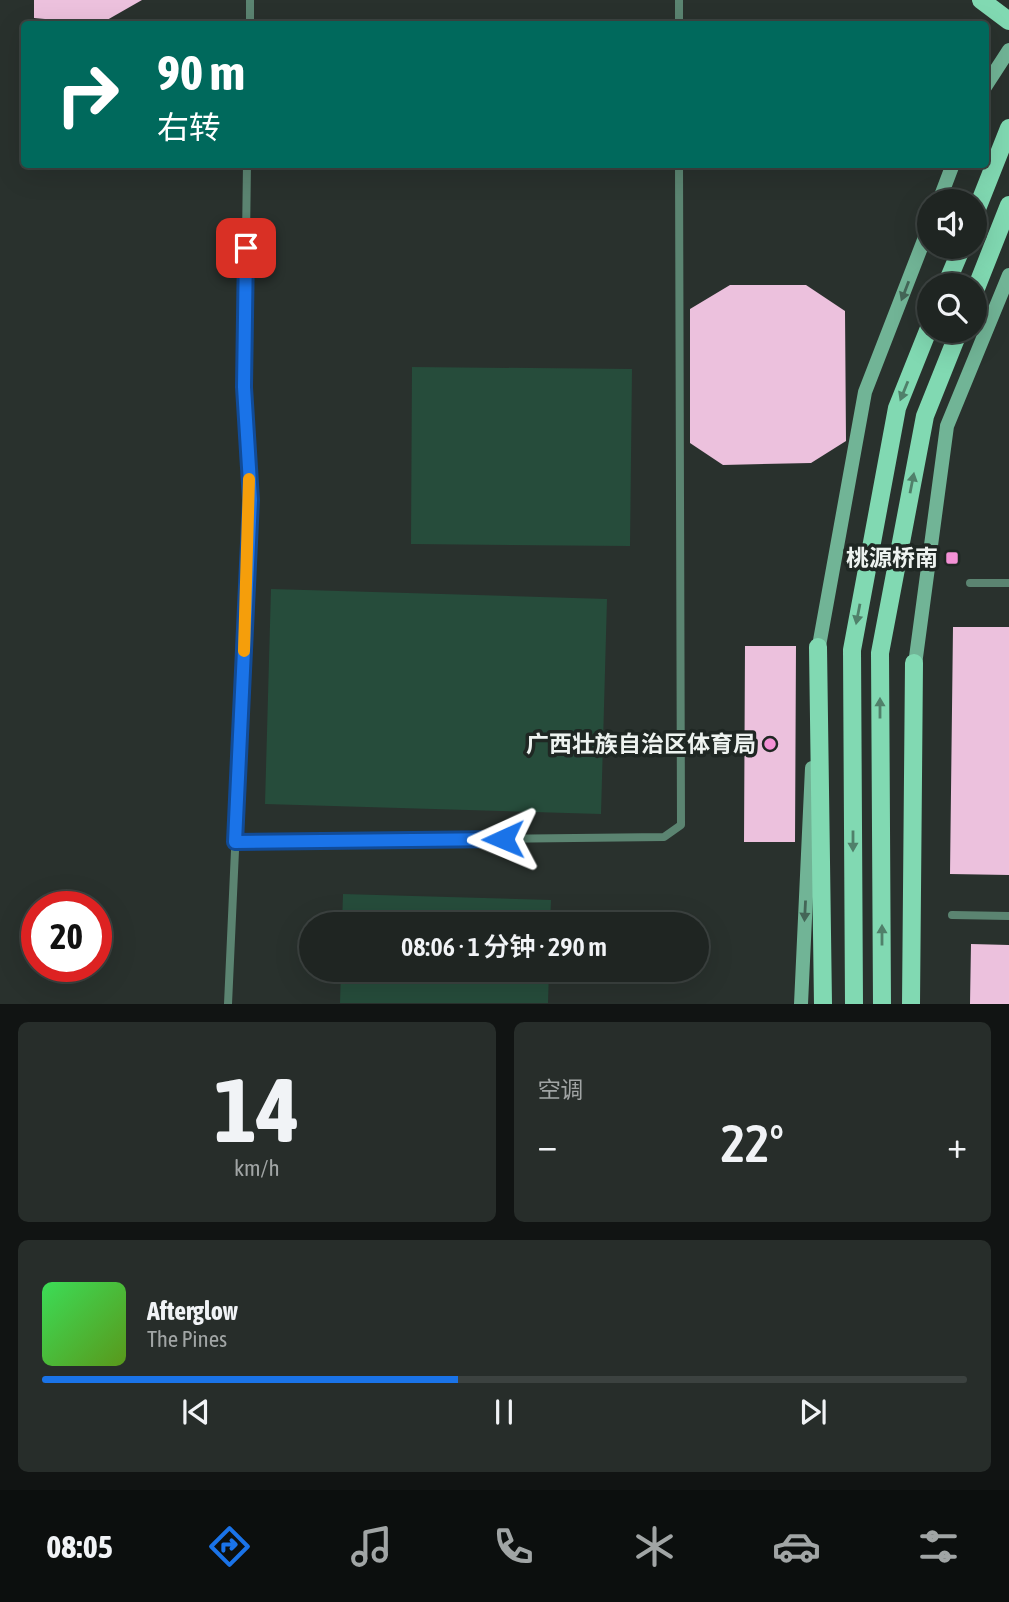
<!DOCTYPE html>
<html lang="zh">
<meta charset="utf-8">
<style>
:root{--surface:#1f2522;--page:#272d2a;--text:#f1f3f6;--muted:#a1a5a5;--line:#3c4240;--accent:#1a73e8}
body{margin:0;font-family:"Asap Condensed","Noto Sans SC",sans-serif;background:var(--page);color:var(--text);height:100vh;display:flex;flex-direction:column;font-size:26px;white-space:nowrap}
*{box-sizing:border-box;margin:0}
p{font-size:23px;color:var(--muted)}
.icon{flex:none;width:38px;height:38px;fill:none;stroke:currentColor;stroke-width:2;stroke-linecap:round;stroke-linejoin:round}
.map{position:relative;height:1004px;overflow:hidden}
.drawer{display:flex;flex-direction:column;gap:18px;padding:18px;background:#111413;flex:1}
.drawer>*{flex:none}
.top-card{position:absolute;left:21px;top:21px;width:968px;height:147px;border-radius:7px;box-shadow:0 7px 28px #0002,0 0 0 2px var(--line);background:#00695c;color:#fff;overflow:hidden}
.tools{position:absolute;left:917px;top:189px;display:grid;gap:14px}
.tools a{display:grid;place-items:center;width:70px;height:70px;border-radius:50%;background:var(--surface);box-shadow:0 7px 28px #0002,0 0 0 2px var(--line);font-size:35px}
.speed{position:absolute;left:21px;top:891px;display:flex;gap:14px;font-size:35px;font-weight:700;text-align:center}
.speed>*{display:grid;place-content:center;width:91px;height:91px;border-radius:50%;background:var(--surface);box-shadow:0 7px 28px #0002,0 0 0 2px var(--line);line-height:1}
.speed .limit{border:10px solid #d22;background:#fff;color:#111}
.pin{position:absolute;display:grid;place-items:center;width:60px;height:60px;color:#fff;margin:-30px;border-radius:14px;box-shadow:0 4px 10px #0006}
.me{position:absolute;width:77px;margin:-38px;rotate:269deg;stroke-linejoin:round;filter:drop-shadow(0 0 5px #0008)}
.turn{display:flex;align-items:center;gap:24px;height:147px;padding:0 21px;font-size:32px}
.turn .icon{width:91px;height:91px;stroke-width:2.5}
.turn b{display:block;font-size:49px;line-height:60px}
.big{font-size:52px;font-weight:600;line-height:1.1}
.drawer .card{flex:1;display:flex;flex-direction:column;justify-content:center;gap:10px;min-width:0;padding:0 24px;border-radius:10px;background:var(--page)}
.drawer .dial{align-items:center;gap:0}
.dial b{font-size:91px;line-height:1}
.song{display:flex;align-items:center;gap:21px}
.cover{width:84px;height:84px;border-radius:10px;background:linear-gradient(135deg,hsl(130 70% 55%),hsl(90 70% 35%))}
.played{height:7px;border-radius:4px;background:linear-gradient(90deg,var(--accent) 45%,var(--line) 45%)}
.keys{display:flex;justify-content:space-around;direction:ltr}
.heat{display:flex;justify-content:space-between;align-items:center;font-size:38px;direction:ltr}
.drawer .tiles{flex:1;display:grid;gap:18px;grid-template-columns:1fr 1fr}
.card:last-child{grid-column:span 2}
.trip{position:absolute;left:299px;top:912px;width:410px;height:70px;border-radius:35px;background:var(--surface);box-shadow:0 7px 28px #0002,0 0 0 2px var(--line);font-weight:600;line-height:70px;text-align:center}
.dock{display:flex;height:112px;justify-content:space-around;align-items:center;background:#0c0f0e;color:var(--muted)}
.dock .icon{width:49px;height:49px}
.dock .active{color:var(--accent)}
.dock b{font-size:32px;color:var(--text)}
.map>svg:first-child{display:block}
</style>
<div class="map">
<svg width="1009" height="1004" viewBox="0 0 1009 1004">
<rect width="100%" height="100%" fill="#29312d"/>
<path fill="#264c3b" d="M412 367 632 369 630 546 411 544Z
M271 589 607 599 601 814 265 804Z
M343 894 551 900 550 924H342Z
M341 970H549L548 1003H340Z"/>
<path fill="#ecc1dd" d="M34 0H142L100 24 34 18Z
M730 285H806L845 311 846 441 811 463 723 465 690 443V309Z
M953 627H1009V875L950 874Z
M745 646H796L795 842H744Z
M971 944 1009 945V1004H970Z"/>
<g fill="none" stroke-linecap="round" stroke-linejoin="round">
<path stroke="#5b8471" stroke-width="8" d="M679 0V24
M250 24V0
M970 583H1009
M235 842 664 837 681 825 679 164
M952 915 1009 916
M228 1004 251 500 244 387 247 164"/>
<path stroke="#71b496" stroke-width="14" d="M985 87 1009 50
M939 201 953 164
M817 657 865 392 929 227
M914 672 947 426 1009 275
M801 1004 812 768"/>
<path stroke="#81d9b2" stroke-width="18" d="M981 0 1009 21
M975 214 1009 128
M946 285 962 247
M975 291 1009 205
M818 647 823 1004
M854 1004 852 650 897 408 929 328
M882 1004 880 653 925 416 959 331
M911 1004 914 663"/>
</g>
<defs><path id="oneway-solid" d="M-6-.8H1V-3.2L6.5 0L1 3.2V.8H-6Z" transform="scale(1.75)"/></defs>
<g fill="#446657">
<use href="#oneway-solid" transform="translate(905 291) rotate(111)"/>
<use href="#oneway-solid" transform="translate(805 911) rotate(93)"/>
</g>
<g fill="#50806a">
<use href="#oneway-solid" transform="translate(904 391) rotate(112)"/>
<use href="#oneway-solid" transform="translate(912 483) rotate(-79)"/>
<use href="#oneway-solid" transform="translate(858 614) rotate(101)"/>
<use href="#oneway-solid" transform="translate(880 708) rotate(-90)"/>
<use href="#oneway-solid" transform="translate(853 841) rotate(90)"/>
<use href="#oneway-solid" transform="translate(882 935) rotate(-90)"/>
</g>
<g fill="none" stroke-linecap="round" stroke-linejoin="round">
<defs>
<path id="route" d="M246 248 244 387 251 500 235 842 503 839"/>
</defs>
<use href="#route" stroke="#114b97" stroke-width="18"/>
<use href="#route" stroke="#1a73e8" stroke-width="12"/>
<path stroke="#f59e0b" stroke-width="12" d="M244 651 249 479"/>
</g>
<g fill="#f391d5" stroke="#1f2723" stroke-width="2.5">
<rect x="945" y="551" width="14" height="14" rx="3.5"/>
<circle cx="770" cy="744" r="7"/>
</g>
<g text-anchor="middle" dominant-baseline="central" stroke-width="7" stroke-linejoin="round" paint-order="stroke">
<g font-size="23" font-weight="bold" fill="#eef3f0" stroke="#1f2723" text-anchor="end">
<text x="938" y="558">桃源桥南</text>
<text x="756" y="744">广西壮族自治区体育局</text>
</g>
</g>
</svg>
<div class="tools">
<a><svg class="icon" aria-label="sound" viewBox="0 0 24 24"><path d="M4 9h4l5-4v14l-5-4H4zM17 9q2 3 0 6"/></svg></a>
<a><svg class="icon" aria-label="search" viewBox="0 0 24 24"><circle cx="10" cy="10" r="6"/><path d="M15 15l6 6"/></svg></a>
</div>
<div class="speed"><div class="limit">20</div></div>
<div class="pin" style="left:246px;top:248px;background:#d93025"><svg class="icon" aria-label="arrive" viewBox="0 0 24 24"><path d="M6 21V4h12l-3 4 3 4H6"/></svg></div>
<svg class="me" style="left:503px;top:839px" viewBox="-20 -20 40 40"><path d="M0-17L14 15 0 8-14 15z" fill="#1a73e8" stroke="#fff" stroke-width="4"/></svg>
<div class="trip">08:06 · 1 分钟 · 290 m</div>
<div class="top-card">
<div class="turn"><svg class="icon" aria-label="right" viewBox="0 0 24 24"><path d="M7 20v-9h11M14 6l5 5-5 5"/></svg><div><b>90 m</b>右转</div></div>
</div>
</div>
<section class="drawer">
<div class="tiles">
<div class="card dial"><b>14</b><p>km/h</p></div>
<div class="card"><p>空调</p>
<div class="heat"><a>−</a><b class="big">22°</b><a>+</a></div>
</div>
<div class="card">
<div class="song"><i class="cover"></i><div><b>Afterglow</b><p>The Pines</p></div></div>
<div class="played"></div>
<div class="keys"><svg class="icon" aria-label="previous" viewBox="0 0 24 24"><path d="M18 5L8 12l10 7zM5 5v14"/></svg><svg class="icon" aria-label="pause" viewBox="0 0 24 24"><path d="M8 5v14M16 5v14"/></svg><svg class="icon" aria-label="next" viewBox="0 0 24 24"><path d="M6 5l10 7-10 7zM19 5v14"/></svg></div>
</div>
</div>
</section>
<nav class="dock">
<b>08:05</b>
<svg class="icon active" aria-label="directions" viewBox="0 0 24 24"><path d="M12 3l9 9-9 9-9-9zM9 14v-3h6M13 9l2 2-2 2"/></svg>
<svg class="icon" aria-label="music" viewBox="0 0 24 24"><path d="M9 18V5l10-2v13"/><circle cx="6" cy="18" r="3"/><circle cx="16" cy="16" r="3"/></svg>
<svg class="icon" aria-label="phone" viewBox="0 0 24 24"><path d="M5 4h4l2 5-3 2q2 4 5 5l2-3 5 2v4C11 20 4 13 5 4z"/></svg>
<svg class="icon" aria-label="climate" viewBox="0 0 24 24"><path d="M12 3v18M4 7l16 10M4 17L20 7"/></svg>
<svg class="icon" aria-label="car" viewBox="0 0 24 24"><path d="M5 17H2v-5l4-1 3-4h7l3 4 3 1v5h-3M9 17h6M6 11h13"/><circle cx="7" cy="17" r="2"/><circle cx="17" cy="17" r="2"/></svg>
<svg class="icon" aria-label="filters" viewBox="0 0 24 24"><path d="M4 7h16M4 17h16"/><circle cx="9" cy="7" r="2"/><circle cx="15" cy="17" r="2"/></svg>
</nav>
